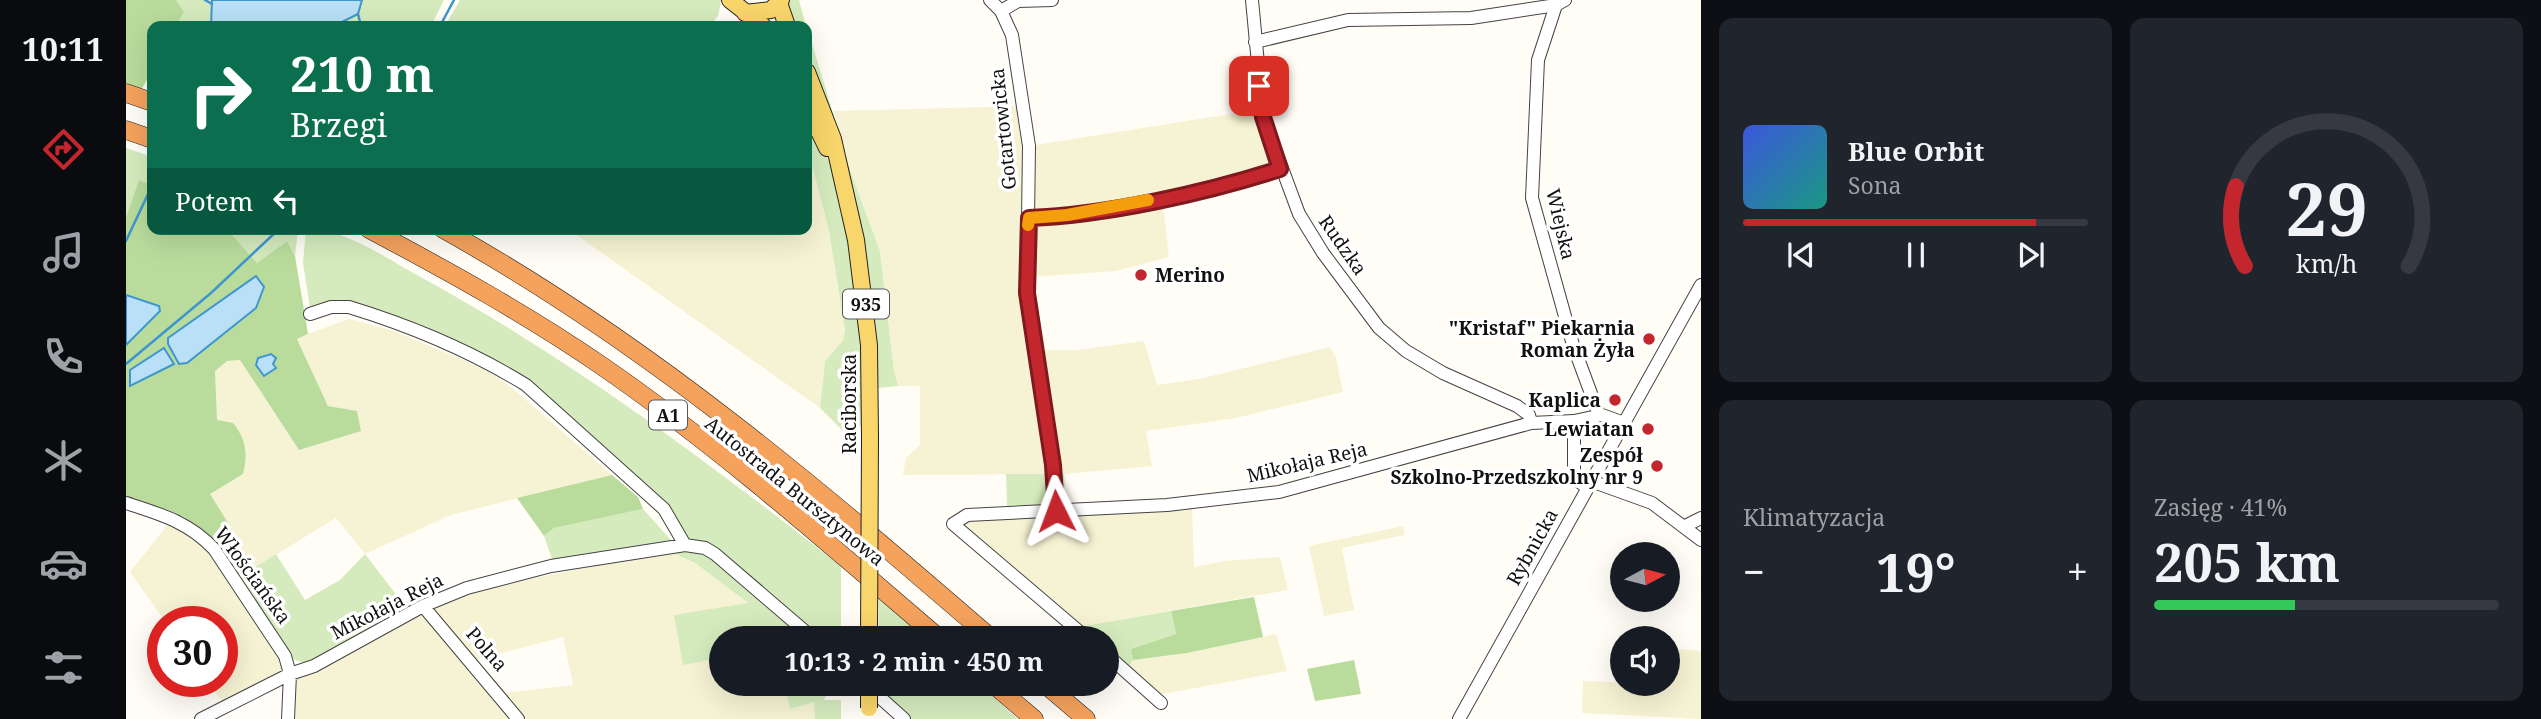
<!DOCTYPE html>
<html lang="pl">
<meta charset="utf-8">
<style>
:root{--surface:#171b24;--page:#20242c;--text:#f1f3f6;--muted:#9ea1a6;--line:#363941;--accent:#c4262e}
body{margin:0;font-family:"Noto Serif",serif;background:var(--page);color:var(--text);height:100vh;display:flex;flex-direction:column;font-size:26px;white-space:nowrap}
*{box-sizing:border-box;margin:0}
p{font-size:23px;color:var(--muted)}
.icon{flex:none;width:38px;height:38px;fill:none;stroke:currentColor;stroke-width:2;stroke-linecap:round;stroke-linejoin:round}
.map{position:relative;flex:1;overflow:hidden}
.panel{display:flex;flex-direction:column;gap:18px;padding:18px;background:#0d0f14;width:840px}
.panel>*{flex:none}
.banner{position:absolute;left:21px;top:21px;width:665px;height:214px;border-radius:14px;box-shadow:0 7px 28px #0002;background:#0b6e4f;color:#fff;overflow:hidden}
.needle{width:46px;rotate:83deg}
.controls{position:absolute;left:1484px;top:542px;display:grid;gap:14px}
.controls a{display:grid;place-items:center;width:70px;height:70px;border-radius:50%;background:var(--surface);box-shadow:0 7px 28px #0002;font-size:35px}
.speed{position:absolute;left:21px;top:606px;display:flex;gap:14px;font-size:35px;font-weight:700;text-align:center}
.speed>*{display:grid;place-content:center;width:91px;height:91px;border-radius:50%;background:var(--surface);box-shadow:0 7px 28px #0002;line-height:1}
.speed .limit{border:10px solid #d22;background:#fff;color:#111}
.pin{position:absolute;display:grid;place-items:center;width:60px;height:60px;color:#fff;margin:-30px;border-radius:14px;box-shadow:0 4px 10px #0006}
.me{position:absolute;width:77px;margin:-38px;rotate:357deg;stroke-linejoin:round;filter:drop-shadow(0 0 5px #0008)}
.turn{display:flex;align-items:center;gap:24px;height:147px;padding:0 28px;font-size:32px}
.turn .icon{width:91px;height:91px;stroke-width:2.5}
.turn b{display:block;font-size:49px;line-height:60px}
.then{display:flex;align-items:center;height:66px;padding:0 28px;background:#0003;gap:14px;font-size:26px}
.big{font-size:52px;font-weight:700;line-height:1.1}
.panel .widget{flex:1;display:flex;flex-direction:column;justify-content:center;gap:10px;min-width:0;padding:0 24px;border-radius:14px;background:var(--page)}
.panel .dial{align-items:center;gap:0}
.dial svg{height:182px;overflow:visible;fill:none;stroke:var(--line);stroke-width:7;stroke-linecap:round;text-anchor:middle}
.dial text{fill:var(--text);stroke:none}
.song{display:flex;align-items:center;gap:21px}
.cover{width:84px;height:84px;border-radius:10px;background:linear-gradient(135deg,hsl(230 70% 55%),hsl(170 70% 35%))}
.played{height:7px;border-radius:4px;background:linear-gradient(90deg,var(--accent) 85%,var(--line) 85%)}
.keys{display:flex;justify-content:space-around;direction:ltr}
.heat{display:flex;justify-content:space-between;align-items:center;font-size:38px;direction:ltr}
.charge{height:10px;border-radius:5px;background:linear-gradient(90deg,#34c759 41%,var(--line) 0)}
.panel .tiles{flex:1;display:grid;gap:18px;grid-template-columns:repeat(2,1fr)}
.trip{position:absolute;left:583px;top:626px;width:410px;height:70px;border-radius:35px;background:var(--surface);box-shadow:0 7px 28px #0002;font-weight:700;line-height:70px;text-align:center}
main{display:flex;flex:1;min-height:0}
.dock{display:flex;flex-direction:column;width:126px;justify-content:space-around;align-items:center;background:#090b0e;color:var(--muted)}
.dock .icon{width:49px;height:49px}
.dock .on{color:var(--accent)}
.dock b{font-size:32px;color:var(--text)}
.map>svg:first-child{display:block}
</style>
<main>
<nav class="dock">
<b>10:11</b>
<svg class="icon on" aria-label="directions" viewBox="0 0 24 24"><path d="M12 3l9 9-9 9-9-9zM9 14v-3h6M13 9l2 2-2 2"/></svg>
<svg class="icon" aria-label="music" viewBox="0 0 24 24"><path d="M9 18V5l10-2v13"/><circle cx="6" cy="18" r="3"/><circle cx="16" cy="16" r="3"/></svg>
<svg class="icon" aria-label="phone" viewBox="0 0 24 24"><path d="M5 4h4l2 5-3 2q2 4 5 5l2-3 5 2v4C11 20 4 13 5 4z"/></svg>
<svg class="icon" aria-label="climate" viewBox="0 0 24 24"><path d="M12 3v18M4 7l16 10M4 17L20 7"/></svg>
<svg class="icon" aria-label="car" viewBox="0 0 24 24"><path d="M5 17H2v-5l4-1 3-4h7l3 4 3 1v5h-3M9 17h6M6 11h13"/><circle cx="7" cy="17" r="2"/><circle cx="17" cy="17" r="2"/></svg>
<svg class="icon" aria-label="filters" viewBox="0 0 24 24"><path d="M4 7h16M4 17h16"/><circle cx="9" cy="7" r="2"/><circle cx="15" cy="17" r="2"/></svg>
</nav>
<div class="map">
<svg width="1575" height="719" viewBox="0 0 1575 719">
<rect width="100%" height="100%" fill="#fffdf5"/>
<path fill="#f6f3d4" d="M900 106 903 146 1130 110 1150 175 1036 195 1043 257 990 271 904 277 916 350H951L1018 341 1031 385 1073 379 1204 347 1210 357 1217 392 1110 418 1020 431 1026 466 938 474 777 475 780 458 794 445V386H772L768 371 754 251 725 173 708 111Z
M681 146 703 231 719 330 717 339 699 361 694 408 442 229H681Z
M223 319 265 330 357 368 385 387 486 475 325 515 239 554 210 518 118 574 96 540 109 533 83 494 117 474 91 420 89 370 101 361 114 360 173 450 231 411 202 406 171 338Z
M1066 509 1068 567 1099 561 1154 557 1162 590 958 626 837 527 838 521Z
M43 523 76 543 103 575 158 668 151 678 98 704 81 681H96V621H39L4 572Z
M1277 526 1279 535 1216 548 1228 610 1198 616 1183 546Z
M543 551 569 563 623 604 548 615 592 658 595 684 599 689 617 684H658L664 708 689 702V719H398L378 693 447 685 437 637 349 660 308 608 363 587Z
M295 612 387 719H164L169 680Z
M1150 634 1161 671 1032 695 1002 667 1007 660 1061 653Z
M1542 648 1575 651V719L1456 713 1457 681 1542 684Z"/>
<path fill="#d5ebbd" d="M50 0H86L85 26H50L58 12Z
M236 0H318L305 26H208L232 14Z
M334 0H595L592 16 584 26H319Z
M661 0H673L680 26H666Z
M681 27 725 173 754 251 768 371 772 386 752 388 748 322 703 117 681 62Z
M681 115C734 209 737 326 740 432L731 423 728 361 717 362V431L694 408 699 361 717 340 719 330 703 231 681 146Z
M0 148 26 157V185L13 180 0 217Z
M101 229H172L169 256 161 241 131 263Z
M180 229C220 229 256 256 291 275 442 357 579 460 715 566V639H696L581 544 563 538 418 394 392 372 334 343 268 319 184 308 177 263Z
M880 474H938L939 504 881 506Z
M517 509 545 540 427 562 418 536 428 528Z
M96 540 118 574 150 554 179 600 214 580 239 554 282 610 194 657 177 663 165 658 87 542Z
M543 551H569L585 557 683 639H595V673L592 658 557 665 548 615 622 603 569 563Z
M753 599 799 639H753Z
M1045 611 1050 634 1005 649 1007 660 1002 667 980 646V639H972L958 626Z
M658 684H705L698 700H715V719H689L688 702 664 709Z
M752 684H852L892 719H785L752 688Z"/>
<path fill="#b9dc9c" d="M0 0H50L58 12 50 26H26V71L14 92 0 87Z
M13 180 26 185V229H101L131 263 161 241 169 256 182 334 171 339 202 406 231 411 235 431 173 450 114 360 101 361 89 371 91 420 107 423C120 439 122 454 117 474L84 494 109 534 91 542 58 517 0 499V345L34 310 32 306 0 295V217Z
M486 475 512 497 517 509 428 528 418 536 391 498Z
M1128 597 1137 637 1061 653 1007 660 1005 649 1050 634 1045 611Z
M1228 660 1235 694 1189 701 1181 669Z"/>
<path fill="#b9e0f7" stroke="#3f96cf" stroke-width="2" d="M86 0H236L232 14 208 26H85Z
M130 276 138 287 130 308 61 363 53 364 42 344V338Z
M0 295 33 306 34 311 0 345Z
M38 348 48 364 4 386V370Z
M145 354 150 358 147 364 150 368 138 376 130 365 132 358Z"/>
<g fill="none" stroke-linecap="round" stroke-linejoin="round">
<path stroke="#3f96cf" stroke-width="2.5" d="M79 0 86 4
M232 14 235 26
M314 26 328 0
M0 241 23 192
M0 364 85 293 153 229"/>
<defs>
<path id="minor" d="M864 0 875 11 886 35 903 146 901 293 925 448 930 511
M1126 0 1137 117 1173 214 1197 253 1253 328 1280 351 1317 373 1391 406 1403 415 1405 423
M1439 0 1430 5 1412 60 1406 198 1447 345 1473 415
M875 11 892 1 926 0
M1129 42 1222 20 1345 18 1430 5
M903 218C979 215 1081 192 1154 169
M184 314 205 307H223C285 326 345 351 400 385L538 509 559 545
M1448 421V478L1462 488
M1465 481 1526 503 1575 540
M0 503C34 514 63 522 88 549L159 656 164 674 162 719
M1559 526 1575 518
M297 606 392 719
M962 639 827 524 841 515 1041 505 1153 492 1405 423 1448 421 1476 415 1498 423
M980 654 1035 703
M739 684 778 719
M75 719 164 674 188 666 297 606 341 588 425 566 559 545 579 548 589 554 688 639
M1333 719 1575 285"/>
<path id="major" d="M604 0 637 26
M653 3 661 26
M619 13 645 10 655 0
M681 72 707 139 730 240 743 345 744 438
M681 106 701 148"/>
<path id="highway" d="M0 93 26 102
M0 130 26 139
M243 229C322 271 402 315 476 366 595 448 704 545 814 639
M317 229C522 343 690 487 866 639
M867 684 908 719
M919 684 960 719"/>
</defs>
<use href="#minor" stroke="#444" stroke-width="14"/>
<use href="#major" stroke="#222" stroke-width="18"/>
<use href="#highway" stroke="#222" stroke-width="19"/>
<use href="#minor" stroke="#fff" stroke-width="12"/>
<use href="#major" stroke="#f9d66b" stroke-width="16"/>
<use href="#highway" stroke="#f5a25d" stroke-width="18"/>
<defs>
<path id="major-bridge" d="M743 639 744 438
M743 708V684"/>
</defs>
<use href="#major-bridge" stroke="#222" stroke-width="18" stroke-linecap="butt"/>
<use href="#major-bridge" stroke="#f9d66b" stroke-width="16"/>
</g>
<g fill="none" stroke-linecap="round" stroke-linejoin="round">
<defs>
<path id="route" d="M930 511 927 465 901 293 903 218C981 215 1079 193 1154 169L1137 117 1133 86"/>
</defs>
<use href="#route" stroke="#7f191e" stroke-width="18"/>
<use href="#route" stroke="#c4262e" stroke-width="12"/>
<path stroke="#f59e0b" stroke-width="12" d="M902 225 903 218 941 215 1022 200"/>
</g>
<g fill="#c4262e" stroke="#fff" stroke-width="2.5">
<circle cx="1015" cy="275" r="7"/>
<circle cx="1523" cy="339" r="7"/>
<circle cx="1489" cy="400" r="7"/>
<circle cx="1522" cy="429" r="7"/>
<circle cx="1531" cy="466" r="7"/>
</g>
<g text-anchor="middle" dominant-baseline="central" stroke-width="7" stroke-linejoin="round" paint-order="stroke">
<g fill="#fff" stroke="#585858" stroke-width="2">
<rect x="717" y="289.5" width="46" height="29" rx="5"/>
<rect x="523" y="400.5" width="38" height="29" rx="5"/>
</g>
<g font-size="18" font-weight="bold" fill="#111">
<text x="740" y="304">935</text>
<text x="542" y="415">A1</text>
</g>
<g font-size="19" fill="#111" stroke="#fff">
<text transform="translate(877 129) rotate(-96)">Gotartowicka</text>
<text transform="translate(1435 224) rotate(77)">Wiejska</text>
<text transform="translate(1217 245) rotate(55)">Rudzka</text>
<text transform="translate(723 404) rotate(-90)">Raciborska</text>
<text transform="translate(1181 462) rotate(-13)">Mikołaja Reja</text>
<text transform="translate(669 491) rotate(39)">Autostrada Bursztynowa</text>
<text transform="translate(1406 547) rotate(-61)">Rybnicka</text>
<text transform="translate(127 575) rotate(54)">Włościańska</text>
<text transform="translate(261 606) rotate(-27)">Mikołaja Reja</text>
<text transform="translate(361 649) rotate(49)">Polna</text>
</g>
<g font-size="19" font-weight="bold" fill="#111" stroke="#fff" text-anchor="end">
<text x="1029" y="275" text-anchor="start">Merino</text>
<text x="1509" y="328">"Kristaf" Piekarnia<tspan x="1509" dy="22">Roman Żyła</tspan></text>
<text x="1475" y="400">Kaplica</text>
<text x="1508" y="429">Lewiatan</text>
<text x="1517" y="455">Zespół<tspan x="1517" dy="22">Szkolno-Przedszkolny nr 9</tspan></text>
</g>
</g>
</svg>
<div class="controls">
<a><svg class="needle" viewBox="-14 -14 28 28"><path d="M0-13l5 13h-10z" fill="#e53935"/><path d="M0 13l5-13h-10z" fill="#9ea1a6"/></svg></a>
<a><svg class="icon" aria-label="sound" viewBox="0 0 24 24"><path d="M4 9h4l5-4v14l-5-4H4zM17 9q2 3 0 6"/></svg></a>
</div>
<div class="speed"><div class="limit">30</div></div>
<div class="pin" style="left:1133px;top:86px;background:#d93025"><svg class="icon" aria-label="arrive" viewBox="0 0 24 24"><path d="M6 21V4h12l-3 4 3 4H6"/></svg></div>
<svg class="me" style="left:930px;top:511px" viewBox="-20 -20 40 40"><path d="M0-17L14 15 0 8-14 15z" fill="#c4262e" stroke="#fff" stroke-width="4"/></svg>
<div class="trip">10:13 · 2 min · 450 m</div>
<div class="banner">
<div class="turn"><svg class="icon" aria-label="right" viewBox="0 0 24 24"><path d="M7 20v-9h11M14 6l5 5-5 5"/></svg><div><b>210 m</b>Brzegi</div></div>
<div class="then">Potem<svg class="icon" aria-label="left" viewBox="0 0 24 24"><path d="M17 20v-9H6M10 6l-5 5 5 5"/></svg></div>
</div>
</div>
<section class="panel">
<div class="tiles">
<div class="widget">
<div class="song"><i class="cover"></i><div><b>Blue Orbit</b><p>Sona</p></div></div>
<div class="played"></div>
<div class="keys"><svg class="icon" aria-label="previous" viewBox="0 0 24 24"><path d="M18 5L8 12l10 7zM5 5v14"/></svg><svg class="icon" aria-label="pause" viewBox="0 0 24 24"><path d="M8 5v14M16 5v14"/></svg><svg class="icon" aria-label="next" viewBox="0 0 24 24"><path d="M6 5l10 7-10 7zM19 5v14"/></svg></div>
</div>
<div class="widget dial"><svg viewBox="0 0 100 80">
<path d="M14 69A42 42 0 1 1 86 69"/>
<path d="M14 69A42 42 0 0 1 10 34" stroke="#c4262e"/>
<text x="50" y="56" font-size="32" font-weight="700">29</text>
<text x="50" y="72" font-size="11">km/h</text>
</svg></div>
<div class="widget"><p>Klimatyzacja</p>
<div class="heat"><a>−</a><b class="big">19°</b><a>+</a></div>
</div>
<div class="widget"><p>Zasięg · 41%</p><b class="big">205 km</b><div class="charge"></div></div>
</div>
</section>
</main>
